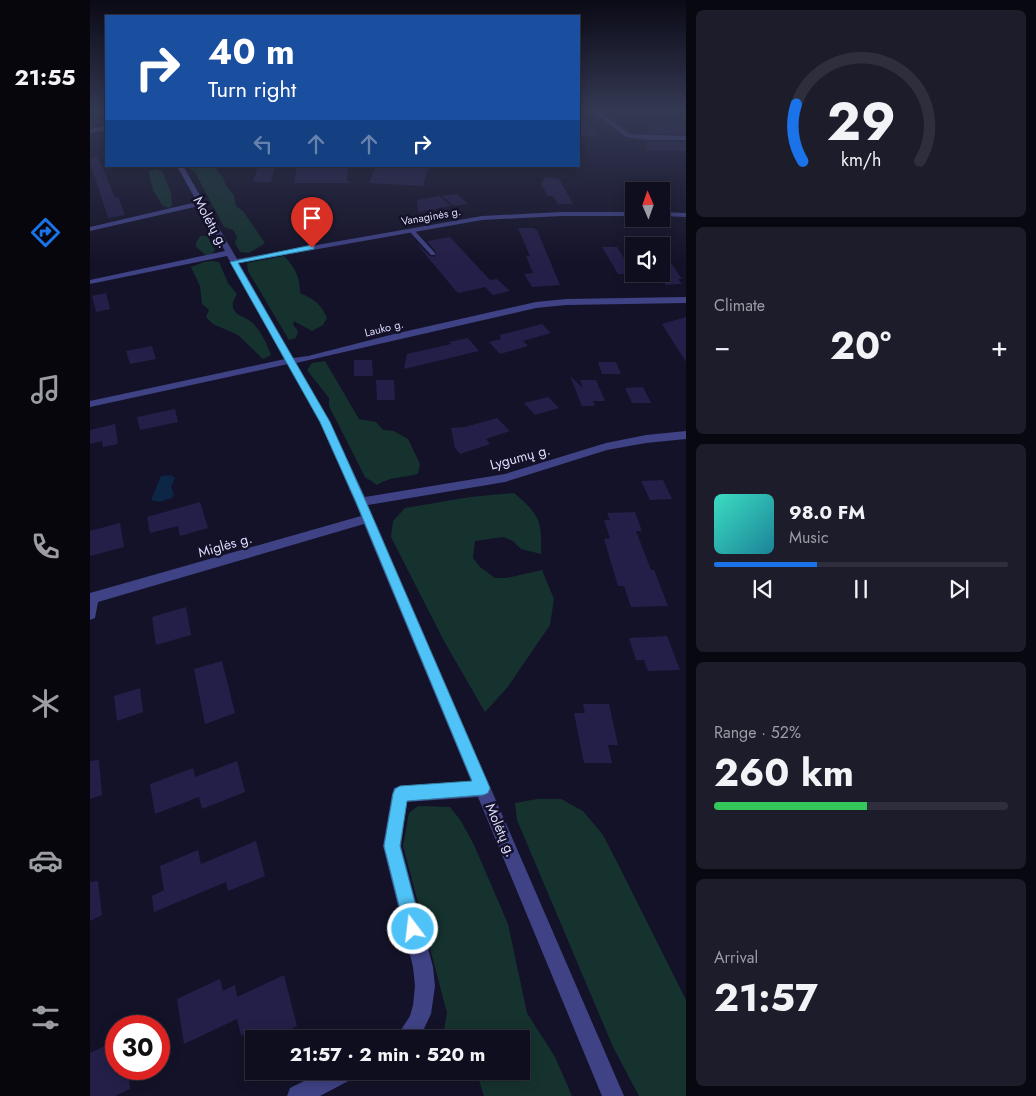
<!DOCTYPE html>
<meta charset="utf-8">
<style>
:root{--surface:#0f0e1e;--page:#1d1c2b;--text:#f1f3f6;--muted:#9b9ca4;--line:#2f2e3c;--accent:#1a73e8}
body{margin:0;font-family:Jost,sans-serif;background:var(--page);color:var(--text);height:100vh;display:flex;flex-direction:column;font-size:19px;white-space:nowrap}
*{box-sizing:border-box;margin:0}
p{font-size:16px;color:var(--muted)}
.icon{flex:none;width:28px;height:28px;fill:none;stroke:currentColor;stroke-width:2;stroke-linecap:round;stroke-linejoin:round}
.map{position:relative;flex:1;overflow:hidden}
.sheet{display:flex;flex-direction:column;gap:10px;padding:10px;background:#080810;width:350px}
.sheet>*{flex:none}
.guide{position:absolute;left:15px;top:15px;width:475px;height:152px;border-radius:0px;box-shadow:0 2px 12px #0003,0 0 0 1px var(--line);background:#1a4fa0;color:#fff;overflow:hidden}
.needle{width:32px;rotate:358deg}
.fabs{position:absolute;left:535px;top:182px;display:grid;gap:10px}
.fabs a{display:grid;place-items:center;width:45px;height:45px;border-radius:0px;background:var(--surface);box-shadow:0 2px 12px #0003,0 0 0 1px var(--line);font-size:25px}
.speed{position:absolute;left:15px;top:1015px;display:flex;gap:10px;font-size:25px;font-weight:700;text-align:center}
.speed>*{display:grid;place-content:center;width:65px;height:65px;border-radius:50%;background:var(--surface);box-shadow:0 2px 12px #0003,0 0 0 1px var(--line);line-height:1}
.speed .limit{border:8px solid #d22;background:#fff;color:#111}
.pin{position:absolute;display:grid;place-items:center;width:42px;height:42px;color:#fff;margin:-51px -21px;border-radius:50% 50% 50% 0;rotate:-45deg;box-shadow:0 0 5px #0007}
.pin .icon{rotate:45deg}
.me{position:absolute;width:55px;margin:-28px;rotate:345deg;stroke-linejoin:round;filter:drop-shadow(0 0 4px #0008)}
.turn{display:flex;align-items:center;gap:18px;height:105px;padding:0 20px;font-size:22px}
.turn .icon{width:65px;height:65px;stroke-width:2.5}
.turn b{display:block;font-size:35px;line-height:42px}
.lanes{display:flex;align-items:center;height:48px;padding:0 20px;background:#0003;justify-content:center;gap:25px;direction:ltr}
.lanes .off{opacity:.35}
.big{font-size:38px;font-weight:700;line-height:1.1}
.sheet .widget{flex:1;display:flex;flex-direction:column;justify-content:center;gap:8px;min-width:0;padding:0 18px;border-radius:8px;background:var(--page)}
.sheet .dial{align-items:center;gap:0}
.dial svg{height:130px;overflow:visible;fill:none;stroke:var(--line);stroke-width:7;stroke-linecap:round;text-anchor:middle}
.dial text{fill:var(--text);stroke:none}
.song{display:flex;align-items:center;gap:15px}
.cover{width:60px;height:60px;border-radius:8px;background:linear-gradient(135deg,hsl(170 70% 55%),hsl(190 70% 35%))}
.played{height:5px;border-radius:2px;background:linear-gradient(90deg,var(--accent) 35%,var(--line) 35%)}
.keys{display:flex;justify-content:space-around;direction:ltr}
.heat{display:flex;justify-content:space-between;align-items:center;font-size:28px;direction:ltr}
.charge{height:8px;border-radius:4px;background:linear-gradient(90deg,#34c759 52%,var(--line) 0)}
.trip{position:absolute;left:155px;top:1030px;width:285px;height:50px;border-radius:0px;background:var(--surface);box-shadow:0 2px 12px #0003,0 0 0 1px var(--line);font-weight:700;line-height:50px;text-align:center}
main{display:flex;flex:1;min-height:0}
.tabs{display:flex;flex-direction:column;width:90px;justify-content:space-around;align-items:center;background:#06060c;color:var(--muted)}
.tabs .icon{width:35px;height:35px}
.tabs .on{color:var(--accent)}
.tabs b{font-size:22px;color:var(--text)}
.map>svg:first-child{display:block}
</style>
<main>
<nav class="tabs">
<b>21:55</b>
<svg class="icon on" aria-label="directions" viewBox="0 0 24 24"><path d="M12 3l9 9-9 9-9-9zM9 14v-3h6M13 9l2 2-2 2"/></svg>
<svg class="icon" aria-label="music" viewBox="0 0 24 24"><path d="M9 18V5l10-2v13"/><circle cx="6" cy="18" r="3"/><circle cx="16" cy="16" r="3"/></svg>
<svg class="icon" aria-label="phone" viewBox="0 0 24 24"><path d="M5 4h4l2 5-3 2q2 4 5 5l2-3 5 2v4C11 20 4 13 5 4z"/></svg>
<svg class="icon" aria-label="climate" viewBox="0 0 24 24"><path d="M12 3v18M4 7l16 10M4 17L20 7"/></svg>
<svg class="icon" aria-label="car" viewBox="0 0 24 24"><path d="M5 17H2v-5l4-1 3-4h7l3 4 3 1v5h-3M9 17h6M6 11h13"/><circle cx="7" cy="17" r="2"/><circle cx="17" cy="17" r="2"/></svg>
<svg class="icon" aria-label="filters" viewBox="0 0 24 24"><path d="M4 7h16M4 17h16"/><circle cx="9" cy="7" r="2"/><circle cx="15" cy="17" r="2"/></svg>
</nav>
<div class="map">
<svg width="596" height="1096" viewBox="0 0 596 1096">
<rect width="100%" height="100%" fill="#141228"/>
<path fill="#15322f" d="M98 166H126L128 173 133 177 136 186 144 195 146 206 153 211 175 243 159 253 150 252 145 243 147 237 143 230 134 227 106 174Z
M66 169 72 171 81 193 82 205 79 208 73 206 63 190 59 174V171Z
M110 236H117L125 250 122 254 116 255 106 247V243Z
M194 256C205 267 210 277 210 293 224 299 231 304 237 318L233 325 222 331 204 321 203 325 208 331 206 338 199 340 158 271 157 263Z
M122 261 129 262 138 283 147 294C144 299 141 304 144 310 147 316 155 317 160 321 170 328 177 344 181 355L173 359 148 335 123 324 116 317 119 310 112 304 110 286 101 267 114 262Z
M235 361 269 419 286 422 293 430 304 431 318 439 330 464 328 474C312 478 302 476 287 485L275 477 239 406V398L217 370 222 363Z
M424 493C450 515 452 521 451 554L431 549 423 541 413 537 385 541 383 558 390 567 405 578H417L452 570 464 599 460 625 417 688 395 712 354 641 301 537 303 521 315 508 380 497Z
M447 799H471L493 811 513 835 528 864 596 1000V1096H549L523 1047 427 820 425 803Z
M328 806 360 807 371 821 384 845 418 924 437 1013 465 1057 482 1096H394L386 1071H431V1039H363L354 1030 357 1013 313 846 319 813Z"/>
<path fill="#0e2645" d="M81 475 85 478 81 487 84 494 82 498 69 502 61 500 71 476Z"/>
<path fill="#241f48" d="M489 110 507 136 489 137Z
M560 125H596V134L559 133Z
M557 142H596V151L556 150Z
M8 156 25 198 28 197 35 215 18 218 0 162V159Z
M168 166H185L181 182H163Z
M207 166H258L257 180 260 183H204Z
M286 166H339L333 186 279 183Z
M455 177 469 179 483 204H468L463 196H458L451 184Z
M367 194 378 204 364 206 352 196Z
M349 196 361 206 328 212 327 200Z
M428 228H443L447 230 470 285 442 287 434 274 443 273 436 256H440Z
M360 237 400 280 407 279 420 291 403 295 395 287 369 293 365 290 326 243 340 256 345 257 346 252 337 241Z
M512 247H527L544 274H528Z
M571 248 592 279H588L592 284 576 285 571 277Z
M16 293 20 309 6 312 2 296Z
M596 317V362L572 324Z
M452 324 461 333 433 341 438 346 410 354 399 342 411 339 410 335Z
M378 338 389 351 314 369 317 354 361 344 359 342Z
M62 346 66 359 40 364 36 351Z
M264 360H282L283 376H264Z
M508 362H526L531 374H512Z
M480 376 493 388 490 380H506L515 401H503L505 406H492Z
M286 380H304L305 400H287Z
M553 387 561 403H542L535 388Z
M458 397 469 408 445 415 434 403Z
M85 409 88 422 50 430 47 417Z
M407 418 420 431 396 439 400 444 370 454 365 448 361 428 375 427Z
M25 424 28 444 13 447 12 441 0 444V430Z
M573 480 582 499 560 500 551 481Z
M110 502 118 528 90 536 88 526 60 533 57 517Z
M545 512 552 531H546L561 570H564L578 606 541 607 534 586H528L514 539 520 538 514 520H520L517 513Z
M30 523 34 547 0 556V531Z
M96 607 101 635 66 645 62 617Z
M577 636 590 670 558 671 554 660H546L539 638Z
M132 661 145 713 115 724 104 669Z
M50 688 53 712 27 721 24 696Z
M493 704H519L528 745H518L522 763H494L484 713H495Z
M9 760 12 795 0 799V761Z
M147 761 155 792 112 809 109 797 65 814 60 784 103 768 105 777Z
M166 841 175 876 138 891 136 882 64 912 62 896 74 890 70 866 108 850 111 864Z
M8 881 12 915 0 921V882Z
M194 975 207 1026 182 1039H164L162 1031 151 1036 147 1019 94 1044 87 999 130 979 133 991 145 985 147 997Z
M26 1041V1069H38L40 1089 25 1096H0V1053Z"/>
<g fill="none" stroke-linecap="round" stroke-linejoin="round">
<path fill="#3f4285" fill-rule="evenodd" d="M320 230H324L345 253V255H341L320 232Z"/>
<path fill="#3f4285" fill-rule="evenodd" d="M501 110H507L540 134 596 136V140H557L536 137Z
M16 126V130L0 133V129Z
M87 166H93L147 259 392 216 471 212H544V216H471L392 220 149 263 203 358 218 356 304 334 446 302 476 299 596 297V303L476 305 446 308 206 363 240 422 275 497 415 474 516 443 556 435 596 431V439L556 443 517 450 415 482 278 505 534 1096H512L388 797 317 802 311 846 343 967 345 986 341 1014 329 1039H305L320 1016 323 1005 325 986 323 967 293 846 302 794 304 788 310 786 381 781 274 524 8 602 5 618 0 620V593L271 516 230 422 198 364 0 407V401L195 359 137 256 0 284V280L135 251 109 206 0 231V227L107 202Z
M571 212 596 213V217L571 216Z
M234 1071H267L264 1078 230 1096H197L200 1088Z"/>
</g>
<linearGradient id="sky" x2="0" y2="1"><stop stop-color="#0b0a16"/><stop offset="0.42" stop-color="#343953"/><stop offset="1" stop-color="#343953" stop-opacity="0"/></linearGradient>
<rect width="596" height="263" fill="url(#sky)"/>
<path fill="#4fc3f7" stroke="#337fa1" d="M222 245 224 246V249L148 263 240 422 276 502 400 788 398 793 393 795 317 801 310 846 332 929 329 935 323 938 317 935 315 929 294 846 303 794 305 789 310 786 382 781 266 502 230 422 140 262Z"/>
<g text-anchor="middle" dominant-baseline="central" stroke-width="5" stroke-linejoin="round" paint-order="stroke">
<g font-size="11" fill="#dcdbfd" stroke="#141228">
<text transform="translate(341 216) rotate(-10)">Vanaginės g.</text>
<text transform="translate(294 328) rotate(-14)">Lauko g.</text>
</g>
<g font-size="14" fill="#dcdbfd" stroke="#141228">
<text transform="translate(121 222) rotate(61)">Molėtų g.</text>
<text transform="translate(430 457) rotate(-15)">Lygumų g.</text>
<text transform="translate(135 545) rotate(-16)">Miglės g.</text>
<text transform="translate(411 830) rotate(67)">Molėtų g.</text>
</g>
</g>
</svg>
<div class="fabs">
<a><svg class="needle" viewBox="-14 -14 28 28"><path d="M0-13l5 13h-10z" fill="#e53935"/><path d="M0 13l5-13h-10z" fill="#9b9ca4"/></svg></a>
<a><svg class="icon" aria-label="sound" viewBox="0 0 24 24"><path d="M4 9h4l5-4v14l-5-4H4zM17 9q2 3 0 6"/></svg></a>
</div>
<div class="speed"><div class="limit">30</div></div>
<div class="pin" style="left:222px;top:248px;background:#d93025"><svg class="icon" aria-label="arrive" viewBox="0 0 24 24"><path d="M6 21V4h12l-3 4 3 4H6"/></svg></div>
<svg class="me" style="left:323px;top:929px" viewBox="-20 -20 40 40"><circle r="17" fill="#4fc3f7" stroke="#fff" stroke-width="3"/><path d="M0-11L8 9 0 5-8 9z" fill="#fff"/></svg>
<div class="trip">21:57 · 2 min · 520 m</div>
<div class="guide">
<div class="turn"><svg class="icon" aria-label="right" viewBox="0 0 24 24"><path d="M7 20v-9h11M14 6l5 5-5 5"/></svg><div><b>40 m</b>Turn right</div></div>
<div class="lanes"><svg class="icon off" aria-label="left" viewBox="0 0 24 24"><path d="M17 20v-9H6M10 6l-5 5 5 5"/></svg><svg class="icon off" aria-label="ahead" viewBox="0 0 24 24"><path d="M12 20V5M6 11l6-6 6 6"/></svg><svg class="icon off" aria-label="ahead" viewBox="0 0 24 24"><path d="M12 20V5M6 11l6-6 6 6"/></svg><svg class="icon" aria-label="right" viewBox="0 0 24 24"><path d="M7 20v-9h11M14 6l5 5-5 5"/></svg></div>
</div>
</div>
<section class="sheet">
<div class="widget dial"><svg viewBox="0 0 100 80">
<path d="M14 69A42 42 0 1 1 86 69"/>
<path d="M14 69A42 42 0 0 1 10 34" stroke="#1a73e8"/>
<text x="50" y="56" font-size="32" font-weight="700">29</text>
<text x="50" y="72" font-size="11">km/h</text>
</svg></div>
<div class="widget"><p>Climate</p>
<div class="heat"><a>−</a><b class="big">20°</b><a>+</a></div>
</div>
<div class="widget">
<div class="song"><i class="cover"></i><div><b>98.0 FM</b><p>Music</p></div></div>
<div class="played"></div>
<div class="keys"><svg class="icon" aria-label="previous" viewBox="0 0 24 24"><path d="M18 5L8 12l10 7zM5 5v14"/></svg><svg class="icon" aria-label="pause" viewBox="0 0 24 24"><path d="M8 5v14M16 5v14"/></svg><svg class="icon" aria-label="next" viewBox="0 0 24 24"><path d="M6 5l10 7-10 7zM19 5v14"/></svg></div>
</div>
<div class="widget"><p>Range · 52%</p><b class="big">260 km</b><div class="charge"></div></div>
<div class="widget"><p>Arrival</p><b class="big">21:57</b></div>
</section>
</main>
